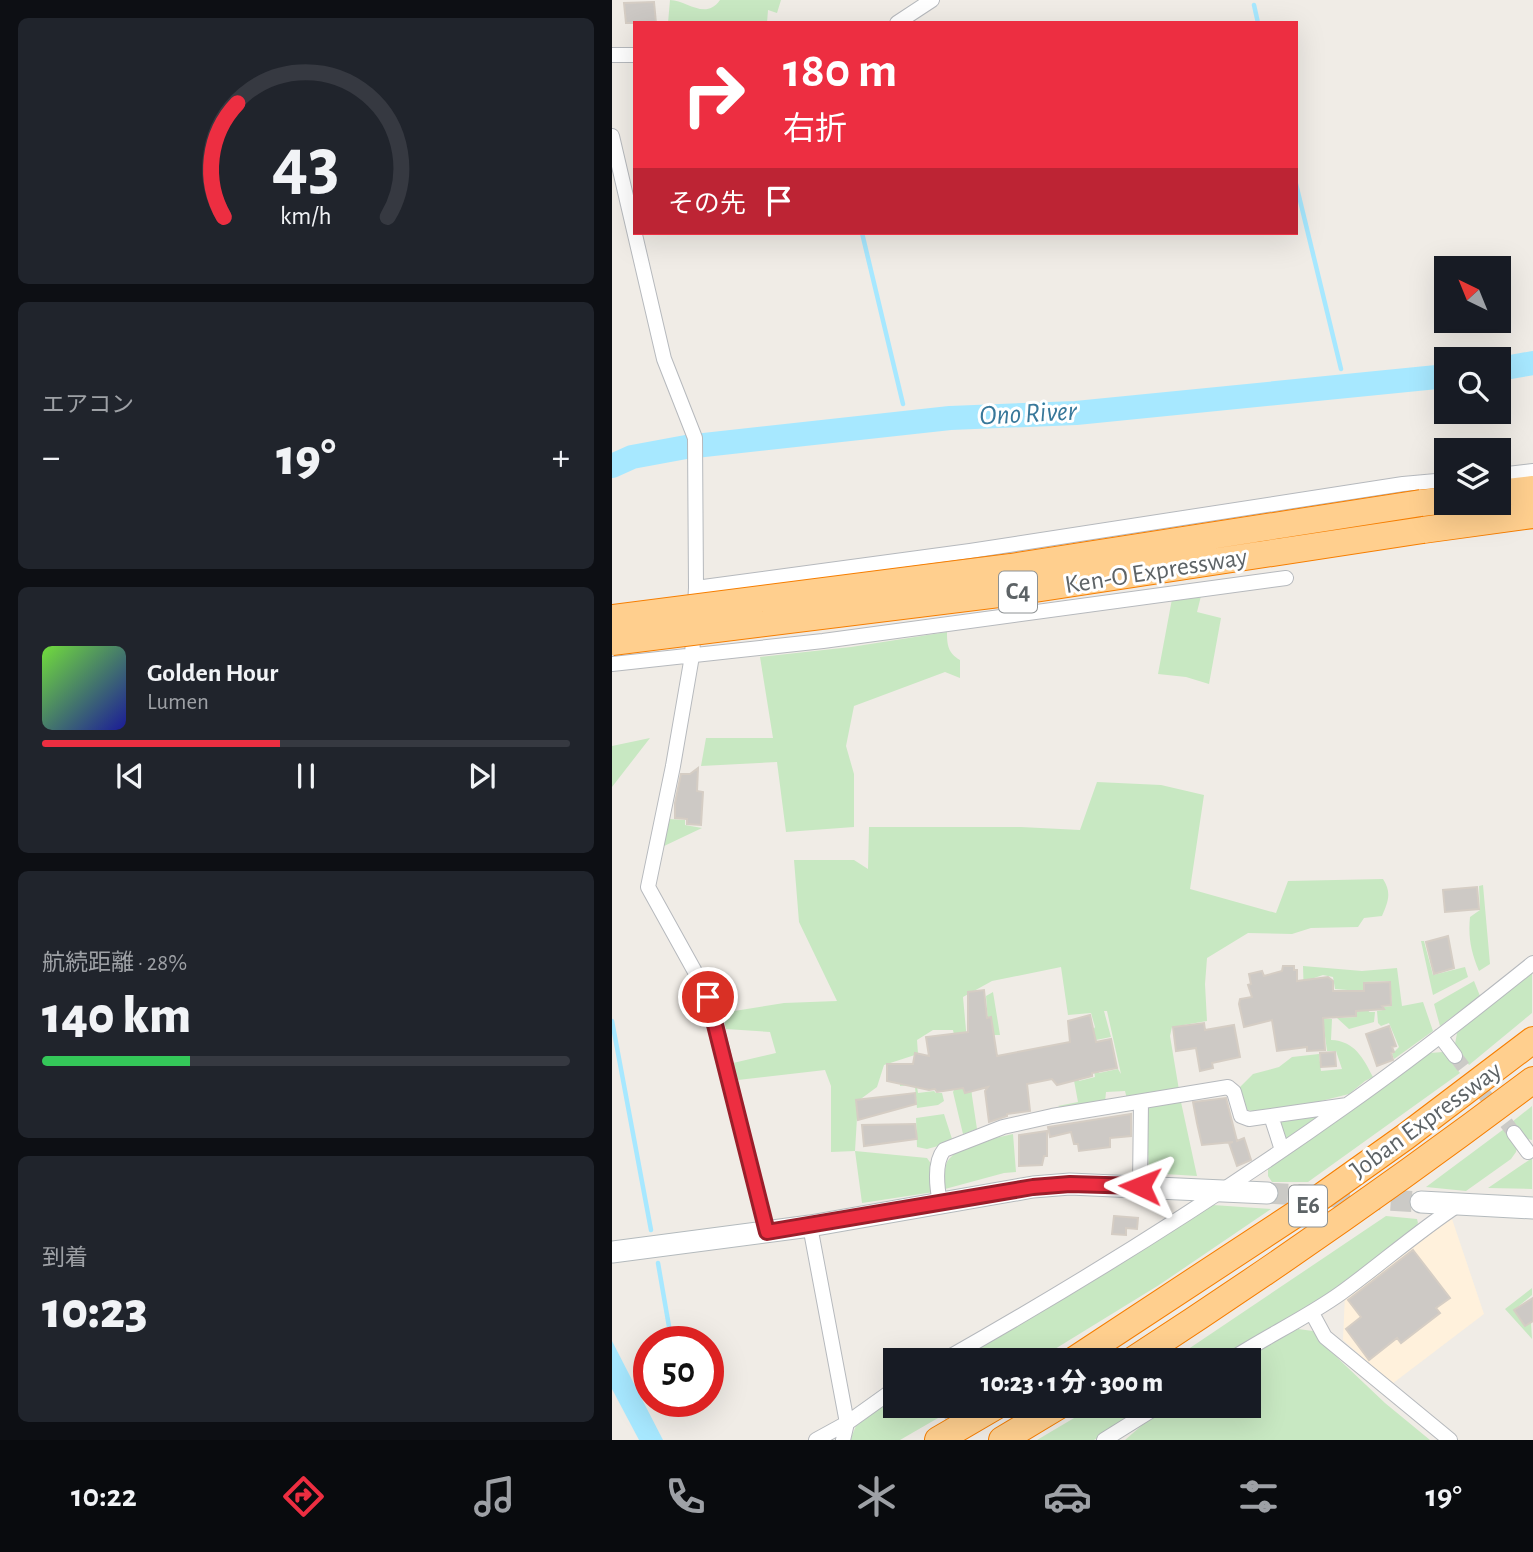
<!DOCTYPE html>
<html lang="ja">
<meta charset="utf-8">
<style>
:root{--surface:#171b24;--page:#20242c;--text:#f1f3f6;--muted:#9ea1a6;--line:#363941;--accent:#ed2e41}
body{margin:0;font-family:"Alegreya Sans","Noto Sans JP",sans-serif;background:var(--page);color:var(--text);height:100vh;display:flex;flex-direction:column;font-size:26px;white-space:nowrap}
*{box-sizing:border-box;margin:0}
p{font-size:23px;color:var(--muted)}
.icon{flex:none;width:38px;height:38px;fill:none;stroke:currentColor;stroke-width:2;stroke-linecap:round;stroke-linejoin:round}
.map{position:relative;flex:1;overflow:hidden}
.sheet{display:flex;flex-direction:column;gap:18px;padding:18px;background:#0d0f14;width:612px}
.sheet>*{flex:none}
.hud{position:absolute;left:21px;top:21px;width:665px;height:214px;border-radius:0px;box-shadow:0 7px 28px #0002;background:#ed2e41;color:#fff;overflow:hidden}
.needle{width:46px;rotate:317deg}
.fabs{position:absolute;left:822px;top:256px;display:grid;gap:14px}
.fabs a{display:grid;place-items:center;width:77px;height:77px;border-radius:0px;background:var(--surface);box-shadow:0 7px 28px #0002;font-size:35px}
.speed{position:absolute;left:21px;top:1326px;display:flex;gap:14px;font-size:35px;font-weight:700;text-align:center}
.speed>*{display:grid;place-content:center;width:91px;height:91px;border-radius:50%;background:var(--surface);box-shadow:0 7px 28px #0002;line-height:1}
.speed .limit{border:10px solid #d22;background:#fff;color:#111}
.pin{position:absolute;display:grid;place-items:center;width:60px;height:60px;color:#fff;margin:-30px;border:4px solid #fff;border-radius:50%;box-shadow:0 2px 7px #0007}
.me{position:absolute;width:77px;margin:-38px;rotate:272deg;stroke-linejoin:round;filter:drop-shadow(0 0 5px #0008)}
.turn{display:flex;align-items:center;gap:24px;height:147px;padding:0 35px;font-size:32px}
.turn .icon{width:91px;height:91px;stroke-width:2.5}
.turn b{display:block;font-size:49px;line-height:60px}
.then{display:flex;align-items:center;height:66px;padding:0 35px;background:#0003;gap:14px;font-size:26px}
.big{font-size:52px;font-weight:800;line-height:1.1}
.sheet .card{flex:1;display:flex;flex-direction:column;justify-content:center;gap:10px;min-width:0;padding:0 24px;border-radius:10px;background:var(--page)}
.sheet .dial{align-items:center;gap:0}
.dial svg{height:182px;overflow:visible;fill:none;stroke:var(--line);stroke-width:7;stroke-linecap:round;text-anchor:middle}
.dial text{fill:var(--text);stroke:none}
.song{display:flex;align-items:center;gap:21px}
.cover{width:84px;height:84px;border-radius:10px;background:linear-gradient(135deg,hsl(100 70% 55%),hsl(240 70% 35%))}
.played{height:7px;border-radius:4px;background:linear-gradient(90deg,var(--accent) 45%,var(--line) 45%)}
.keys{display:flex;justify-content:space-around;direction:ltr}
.heat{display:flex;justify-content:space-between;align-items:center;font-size:38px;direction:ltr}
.charge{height:10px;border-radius:5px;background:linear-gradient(90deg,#34c759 28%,var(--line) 0)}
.trip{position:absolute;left:271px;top:1348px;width:378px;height:70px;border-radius:0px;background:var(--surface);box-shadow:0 7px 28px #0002;font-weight:800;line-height:70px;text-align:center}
.dock{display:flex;height:112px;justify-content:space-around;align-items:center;background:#090b0e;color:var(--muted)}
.dock .icon{width:49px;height:49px}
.dock .current{color:var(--accent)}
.dock b{font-size:32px;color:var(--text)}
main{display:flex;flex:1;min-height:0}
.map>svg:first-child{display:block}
</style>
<main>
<section class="sheet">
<div class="card dial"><svg viewBox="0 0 100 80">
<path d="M14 69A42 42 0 1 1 86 69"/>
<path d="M14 69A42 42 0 0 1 20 19" stroke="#ed2e41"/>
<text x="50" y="56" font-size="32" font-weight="700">43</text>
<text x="50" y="72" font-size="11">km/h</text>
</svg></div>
<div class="card"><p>エアコン</p>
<div class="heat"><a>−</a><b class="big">19°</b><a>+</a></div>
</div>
<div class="card">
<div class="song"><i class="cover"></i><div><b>Golden Hour</b><p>Lumen</p></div></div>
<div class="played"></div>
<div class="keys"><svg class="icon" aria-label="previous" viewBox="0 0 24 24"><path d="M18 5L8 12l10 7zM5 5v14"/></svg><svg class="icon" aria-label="pause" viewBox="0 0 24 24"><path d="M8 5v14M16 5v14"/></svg><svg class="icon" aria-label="next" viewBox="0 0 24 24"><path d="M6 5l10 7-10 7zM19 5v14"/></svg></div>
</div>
<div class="card"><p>航続距離 · 28%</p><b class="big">140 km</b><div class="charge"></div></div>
<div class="card"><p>到着</p><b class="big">10:23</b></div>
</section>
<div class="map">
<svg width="921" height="1440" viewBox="0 0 921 1440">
<rect width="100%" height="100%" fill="#f0ece6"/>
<path fill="#fff1dc" d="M840 1219 872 1314 780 1384 731 1340 733 1295 820 1231Z"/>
<path fill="#c8e8c2" d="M58 0C75 0 93 21 108 0H169L165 13 156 10 155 23H56Z
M589 596 585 612 609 618 597 684 574 677 546 674 560 599Z
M335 632C335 645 336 653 348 660V678L333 672 242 706 234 746 242 774V827L174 832 165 762 89 766 94 738H161L148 657 239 647Z
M38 738 0 787V746Z
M485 782 549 785 592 795 578 889 664 913 676 881 771 879C780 893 776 902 770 916L752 918 746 927 699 928 680 934 636 933 595 958 593 984 595 1021 560 1027 558 1036 567 1090 515 1099 513 1091 494 1092 493 1102 452 1109 446 1106 466 1102 455 1043 467 1081 483 1077 482 1070 485 1069 487 1073 506 1069 509 1074 495 1011H492L499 1037 474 1042 483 1027 479 1013 456 1015 449 967 380 981 351 997 360 1096 365 1129 351 1134 341 1092C351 1075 345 1049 341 1030H321L305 1040 306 1054 272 1065 265 1087 246 1101 243 1151 315 1158 320 1165 322 1192 250 1203 243 1151 219 1152V1086L213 1070 126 1080 121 1063 164 1053 158 1032 114 1029 110 1013 172 1003 225 1001 187 922 182 860H242L256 869 257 827H409L468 830Z
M57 819 73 820V825L90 828 50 847Z
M871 885 878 964 867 971C859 952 856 937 858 917L868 910 867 886Z
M809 941H812L821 975 853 967 856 977 821 995Z
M691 966 750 971 785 968 790 1006 811 1002 821 1031 782 1059 780 1054 787 1047 777 1023 769 1026 766 1023 765 1011 771 1010V1007L780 1006 778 981 751 982 752 1008H756L757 1012H763L762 1022 737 1029 725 1018 745 1017V1001L749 1000 748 991 723 989 721 977 711 975 702 978V998L692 999Z
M920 972V1013L857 1065 843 1044 845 1033Z
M862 981 868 996 828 1026 822 1004Z
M381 992 388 1035H377L374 996Z
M702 1018 720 1019 719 1040C743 1041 751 1058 761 1077L753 1081 737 1094 669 1111 649 1112 634 1110 626 1089 641 1074 667 1067 680 1057 707 1054 709 1071 730 1069 724 1051H715L712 1028 693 1029Z
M831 1052 848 1073 696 1182H660L656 1176V1166L818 1053Z
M288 1066 303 1075 306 1093 322 1091 324 1093H330L332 1101 326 1105 305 1108 303 1087 299 1085 288 1086Z
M569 1102 585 1176 537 1173 534 1110 536 1107Z
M920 1106V1140C910 1138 906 1131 900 1122Z
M711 1113 675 1139 670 1136 667 1124 670 1120Z
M332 1114 341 1142 315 1149 305 1147 304 1118Z
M892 1129 905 1146 904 1152 899 1159 854 1191 814 1187Z
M401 1134 404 1172 392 1173 333 1189C333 1181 332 1172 334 1165 339 1146 384 1138 401 1134Z
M920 1158V1189L876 1188Z
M601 1205 659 1209 547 1285 425 1360H345L420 1317Z
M774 1216 805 1219 806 1223 800 1233 713 1297 609 1360H560Z
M920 1288V1295L902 1310 913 1325 919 1322 920 1339 893 1309Z
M686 1329 701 1331 714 1347 773 1403 818 1440H513L536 1420 559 1405H637V1360H630L652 1345Z
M283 1397 284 1405H327L333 1414 288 1440H238L244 1426Z
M484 1405H538L482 1440H425Z"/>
<path fill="#a7e8ff" d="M0 1341 51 1440H27L0 1389Z"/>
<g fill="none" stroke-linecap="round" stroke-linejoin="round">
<path stroke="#a7e8ff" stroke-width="4.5" d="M642 5 646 23
M684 184 729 369
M250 233 291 404
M733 384 734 387
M0 1021 39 1230
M46 1263 59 1338"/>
<path stroke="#a7e8ff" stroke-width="24" d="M887 369 921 363
M0 466 20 457 74 447 338 418 464 413 835 376"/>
</g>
<path fill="#cdc9c5" stroke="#d5cdc4" stroke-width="2" d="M42 2 44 23H14L12 3Z
M86 768 85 791 91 792 89 825 75 824V819L63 818V803L69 774H78Z
M865 887 867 909 833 912 831 890Z
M836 936 842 968 822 974 814 942Z
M671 966H682V970H685V981L716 977 721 981V991H752V983L778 982 779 1005 770 1006 772 1009 744 1011V1016L711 1018 713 1050 695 1051V1047L665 1051 660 1020 632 1027 627 1004 628 999 640 997 636 985 639 984 637 974 650 971 652 976 670 971Z
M372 990 375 1018 379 1017 385 1056 458 1042 456 1021 478 1015 484 1042 499 1039 505 1068 480 1073V1076L445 1085 440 1079 415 1084 418 1111 395 1114V1116L377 1122 373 1091 376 1087 353 1093 351 1088 325 1092 323 1089 317 1090 275 1081V1064H301L303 1053 317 1056 314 1037 356 1032V992Z
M592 1023 593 1030 622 1025 628 1057 600 1063 601 1068 588 1071 584 1048 564 1051 561 1027Z
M777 1026 784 1046 780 1047 782 1052 779 1053 781 1060 765 1066 754 1034Z
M723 1052 724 1066 709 1067 708 1053Z
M303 1093 304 1104 246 1120 244 1100Z
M614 1098 625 1141 632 1138 639 1160 625 1166 617 1143 621 1142 590 1145 585 1123 581 1102Z
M519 1114V1136L498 1138V1147L467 1151 466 1144H462L459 1132 438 1137 436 1127Z
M303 1124 305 1139 252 1146 250 1125Z
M435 1131V1156H432L430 1165 407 1166V1135Z
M502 1216 526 1218 525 1229 514 1228V1235L500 1234Z
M801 1250 838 1298 824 1308 828 1313 789 1343 785 1338 757 1360 734 1329 749 1317 736 1300Z
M921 1298V1321L913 1326 902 1310Z"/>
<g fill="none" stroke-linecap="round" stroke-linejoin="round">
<path stroke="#cbcac6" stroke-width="14" stroke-dasharray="14 7" stroke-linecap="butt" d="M843 1056 902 1133
M333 1405 353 1440"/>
<path stroke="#cbcac6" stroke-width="21" stroke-dasharray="21 10" stroke-linecap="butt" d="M655 1193 809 1202"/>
<defs>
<path id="street" d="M285 23 320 0
M0 55H23
M0 136 52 359 83 438 84 588 80 656 61 766 36 887 97 997 155 1232
M887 475 921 471
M84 588 358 551 791 484 835 480
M0 664 211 641 674 578
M828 1036 843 1056
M659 1116 670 1150
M902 1133 916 1152
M528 1186 529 1102
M328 1203C325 1188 322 1162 332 1150L391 1127 440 1116 616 1087 622 1092 629 1116 637 1119 735 1105
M198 1226 235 1423 231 1440
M700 1313 713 1337 838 1440
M332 1360C470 1282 606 1197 735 1105 799 1060 860 1012 921 963
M618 1360C655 1336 694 1318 729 1293 769 1264 805 1232 846 1205
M204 1440 235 1423 284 1388
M492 1440 548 1405"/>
<path id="secondary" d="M809 1202 921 1208
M0 1252 198 1226 421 1187 458 1184 655 1193"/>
<path id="highway" d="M887 493 921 489
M809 503 835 500
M811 530 921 515
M462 1360 696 1206 793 1137 921 1040
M521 1360C658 1271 791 1178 921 1080
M326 1440 386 1405
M390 1440 448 1405"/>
</defs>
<use href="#street" stroke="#b6b9bd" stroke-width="16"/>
<use href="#secondary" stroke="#b4babd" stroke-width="23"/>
<use href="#highway" stroke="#f67e00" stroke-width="28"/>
<use href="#street" stroke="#fff" stroke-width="14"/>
<use href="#secondary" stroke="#fff" stroke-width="21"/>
<use href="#highway" stroke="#ffcf8e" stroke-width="26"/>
<defs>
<path id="highway-bridge" d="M0 618 399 567 809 503
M0 642 403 592 811 530"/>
</defs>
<use href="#highway-bridge" stroke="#f67e00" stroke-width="28" stroke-linecap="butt"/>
<use href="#highway-bridge" stroke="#ffcf8e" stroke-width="26"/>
</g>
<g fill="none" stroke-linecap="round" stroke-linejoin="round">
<defs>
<path id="route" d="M96 997 155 1232 421 1187 458 1184 528 1186"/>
</defs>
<use href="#route" stroke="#9a1e2a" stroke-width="18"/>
<use href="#route" stroke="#ed2e41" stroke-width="12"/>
</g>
<g text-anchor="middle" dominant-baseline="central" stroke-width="6" stroke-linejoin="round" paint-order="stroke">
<g fill="#fff" stroke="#8e9294" stroke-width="2">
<rect x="387" y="571.5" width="38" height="41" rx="5"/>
<rect x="677" y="1185.5" width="38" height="41" rx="5"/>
</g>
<g font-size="24" font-weight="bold" fill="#5d6366">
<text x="406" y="592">C4</text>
<text x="696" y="1206">E6</text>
</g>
<g font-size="26" fill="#5d6366" stroke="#fff">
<text transform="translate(544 571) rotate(-9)">Ken-O Expressway</text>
<text transform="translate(814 1120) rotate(-36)">Joban Expressway</text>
</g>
<g font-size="28" font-style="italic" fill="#38789a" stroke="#fff">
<text transform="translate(416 414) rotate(-3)">Ono River</text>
</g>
</g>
</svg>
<div class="fabs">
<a><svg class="needle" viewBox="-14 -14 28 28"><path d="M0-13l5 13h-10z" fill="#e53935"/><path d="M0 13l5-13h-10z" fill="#9ea1a6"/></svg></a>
<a><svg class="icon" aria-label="search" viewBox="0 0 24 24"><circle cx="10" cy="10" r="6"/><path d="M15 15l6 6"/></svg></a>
<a><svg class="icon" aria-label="layers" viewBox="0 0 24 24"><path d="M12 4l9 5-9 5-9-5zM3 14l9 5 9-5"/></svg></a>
</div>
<div class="speed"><div class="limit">50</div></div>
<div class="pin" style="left:96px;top:997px;background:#d93025"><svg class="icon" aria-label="arrive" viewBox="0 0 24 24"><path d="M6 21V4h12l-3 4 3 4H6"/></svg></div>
<svg class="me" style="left:528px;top:1186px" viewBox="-20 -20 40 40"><path d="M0-17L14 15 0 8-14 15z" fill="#ed2e41" stroke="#fff" stroke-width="4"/></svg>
<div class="trip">10:23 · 1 分 · 300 m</div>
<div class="hud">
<div class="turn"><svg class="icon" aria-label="right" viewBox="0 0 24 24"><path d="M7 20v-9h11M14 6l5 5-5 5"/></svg><div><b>180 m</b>右折</div></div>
<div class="then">その先<svg class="icon" aria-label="arrive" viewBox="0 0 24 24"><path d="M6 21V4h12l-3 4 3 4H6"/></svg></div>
</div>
</div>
</main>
<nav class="dock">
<b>10:22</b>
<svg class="icon current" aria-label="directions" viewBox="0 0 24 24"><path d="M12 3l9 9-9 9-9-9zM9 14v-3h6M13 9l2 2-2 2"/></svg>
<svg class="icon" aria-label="music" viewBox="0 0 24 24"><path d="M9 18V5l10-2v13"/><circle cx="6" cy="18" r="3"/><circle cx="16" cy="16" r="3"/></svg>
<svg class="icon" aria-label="phone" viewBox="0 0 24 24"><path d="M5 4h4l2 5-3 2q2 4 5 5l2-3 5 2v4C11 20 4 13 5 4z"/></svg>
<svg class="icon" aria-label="climate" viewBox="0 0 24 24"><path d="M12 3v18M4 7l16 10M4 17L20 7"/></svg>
<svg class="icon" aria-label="car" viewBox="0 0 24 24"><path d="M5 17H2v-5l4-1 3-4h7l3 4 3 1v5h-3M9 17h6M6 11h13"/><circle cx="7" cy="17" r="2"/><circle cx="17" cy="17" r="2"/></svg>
<svg class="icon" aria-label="filters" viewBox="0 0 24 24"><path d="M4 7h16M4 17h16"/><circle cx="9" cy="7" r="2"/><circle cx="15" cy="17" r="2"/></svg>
<b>19°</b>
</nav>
